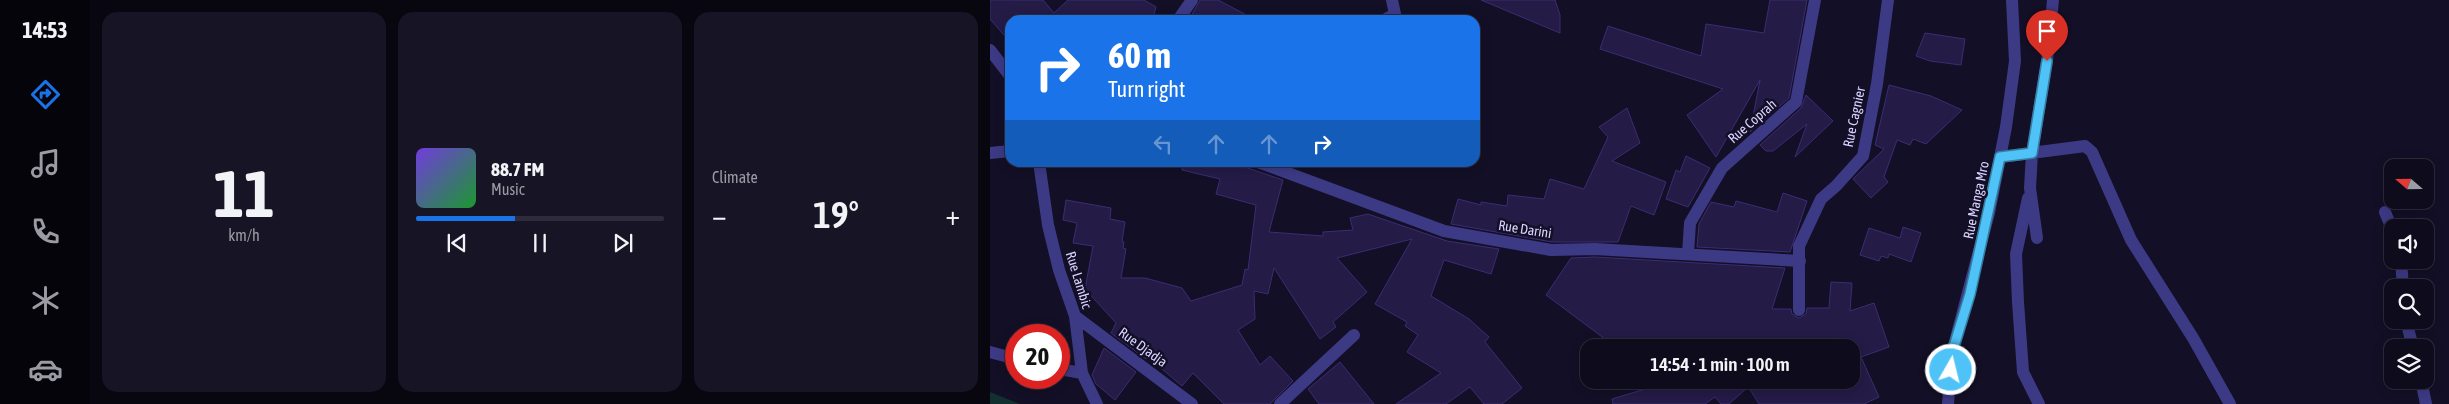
<!DOCTYPE html>
<meta charset="utf-8">
<style>
:root{--surface:#0e0b1c;--page:#171425;--text:#f1f3f6;--muted:#9b9ba3;--line:#2e2b3b;--accent:#1a73e8}
body{margin:0;font-family:"Asap Condensed",sans-serif;background:var(--page);color:var(--text);height:100vh;display:flex;flex-direction:column;font-size:19px;white-space:nowrap}
*{box-sizing:border-box;margin:0}
p{font-size:16px;color:var(--muted)}
.icon{flex:none;width:28px;height:28px;fill:none;stroke:currentColor;stroke-width:2;stroke-linecap:round;stroke-linejoin:round}
.map{position:relative;flex:1;overflow:hidden}
.drawer{display:flex;flex-direction:column;gap:12px;padding:12px;background:#08060f;width:900px}
.drawer>*{flex:none}
.hud{position:absolute;left:15px;top:15px;width:475px;height:152px;border-radius:15px;box-shadow:0 2px 12px #0003,0 0 0 1px var(--line);background:#1a73e8;color:#fff;overflow:hidden}
.needle{width:32px;rotate:290deg}
.fabs{position:absolute;left:1394px;top:159px;display:grid;gap:10px}
.fabs a{display:grid;place-items:center;width:50px;height:50px;border-radius:10px;background:var(--surface);box-shadow:0 2px 12px #0003,0 0 0 1px var(--line);font-size:25px}
.speed{position:absolute;left:15px;top:324px;display:flex;gap:10px;font-size:25px;font-weight:700;text-align:center}
.speed>*{display:grid;place-content:center;width:65px;height:65px;border-radius:50%;background:var(--surface);box-shadow:0 2px 12px #0003,0 0 0 1px var(--line);line-height:1}
.speed .limit{border:8px solid #d22;background:#fff;color:#111}
.pin{position:absolute;display:grid;place-items:center;width:42px;height:42px;color:#fff;margin:-51px -21px;border-radius:50% 50% 50% 0;rotate:-45deg;box-shadow:0 0 5px #0007}
.pin .icon{rotate:45deg}
.me{position:absolute;width:55px;margin:-28px;rotate:8deg;stroke-linejoin:round;filter:drop-shadow(0 0 4px #0008)}
.turn{display:flex;align-items:center;gap:18px;height:105px;padding:0 20px;font-size:22px}
.turn .icon{width:65px;height:65px;stroke-width:2.5}
.turn b{display:block;font-size:35px;line-height:42px}
.lanes{display:flex;align-items:center;height:48px;padding:0 20px;background:#0003;justify-content:center;gap:25px;direction:ltr}
.lanes .off{opacity:.35}
.big{font-size:38px;font-weight:600;line-height:1.1}
.drawer .widget{flex:1;display:flex;flex-direction:column;justify-content:center;gap:8px;min-width:0;padding:0 18px;border-radius:15px;background:var(--page)}
.drawer .dial{align-items:center;gap:0}
.dial b{font-size:65px;line-height:1}
.song{display:flex;align-items:center;gap:15px}
.cover{width:60px;height:60px;border-radius:8px;background:linear-gradient(135deg,hsl(260 70% 55%),hsl(130 70% 35%))}
.played{height:5px;border-radius:2px;background:linear-gradient(90deg,var(--accent) 40%,var(--line) 40%)}
.keys{display:flex;justify-content:space-around;direction:ltr}
.heat{display:flex;justify-content:space-between;align-items:center;font-size:28px;direction:ltr}
.drawer .tiles{flex:1;display:grid;gap:12px;grid-template-columns:repeat(3,1fr)}
.trip{position:absolute;left:590px;top:339px;width:280px;height:50px;border-radius:15px;background:var(--surface);box-shadow:0 2px 12px #0003,0 0 0 1px var(--line);font-weight:600;line-height:50px;text-align:center}
main{display:flex;flex:1;min-height:0}
.tab-bar{display:flex;flex-direction:column;width:90px;justify-content:space-around;align-items:center;background:#06040b;color:var(--muted)}
.tab-bar .icon{width:35px;height:35px}
.tab-bar .current{color:var(--accent)}
.tab-bar b{font-size:22px;color:var(--text)}
.map>svg:first-child{display:block}
</style>
<main>
<nav class="tab-bar">
<b>14:53</b>
<svg class="icon current" aria-label="directions" viewBox="0 0 24 24"><path d="M12 3l9 9-9 9-9-9zM9 14v-3h6M13 9l2 2-2 2"/></svg>
<svg class="icon" aria-label="music" viewBox="0 0 24 24"><path d="M9 18V5l10-2v13"/><circle cx="6" cy="18" r="3"/><circle cx="16" cy="16" r="3"/></svg>
<svg class="icon" aria-label="phone" viewBox="0 0 24 24"><path d="M5 4h4l2 5-3 2q2 4 5 5l2-3 5 2v4C11 20 4 13 5 4z"/></svg>
<svg class="icon" aria-label="climate" viewBox="0 0 24 24"><path d="M12 3v18M4 7l16 10M4 17L20 7"/></svg>
<svg class="icon" aria-label="car" viewBox="0 0 24 24"><path d="M5 17H2v-5l4-1 3-4h7l3 4 3 1v5h-3M9 17h6M6 11h13"/><circle cx="7" cy="17" r="2"/><circle cx="17" cy="17" r="2"/></svg>
</nav>
<section class="drawer">
<div class="tiles">
<div class="widget dial"><b>11</b><p>km/h</p></div>
<div class="widget">
<div class="song"><i class="cover"></i><div><b>88.7 FM</b><p>Music</p></div></div>
<div class="played"></div>
<div class="keys"><svg class="icon" aria-label="previous" viewBox="0 0 24 24"><path d="M18 5L8 12l10 7zM5 5v14"/></svg><svg class="icon" aria-label="pause" viewBox="0 0 24 24"><path d="M8 5v14M16 5v14"/></svg><svg class="icon" aria-label="next" viewBox="0 0 24 24"><path d="M6 5l10 7-10 7zM19 5v14"/></svg></div>
</div>
<div class="widget"><p>Climate</p>
<div class="heat"><a>−</a><b class="big">19°</b><a>+</a></div>
</div>
</div>
</section>
<div class="map">
<svg width="1459" height="404" viewBox="0 0 1459 404">
<rect width="100%" height="100%" fill="#130f26"/>
<path fill="#12302f" d="M0 392 30 404H0Z"/>
<path fill="#241b47" stroke="#3b2d73" d="M0 0H53L64 13 78 0H154L166 7 162 20H20V42L0 19Z
M210 0H228L266 20H199Z
M491 0H565L570 15V33Z
M780 0H817L799 98 760 132 770 80 726 157 697 115 733 89 610 49 618 26 711 56 716 24 774 33Z
M935 33 975 39 971 65 940 61 926 56Z
M899 85 941 96 972 110 936 144 923 139 920 145 907 140 894 177 898 182 881 198 863 179 894 149 885 145Z
M816 95 843 121 805 157 817 124 783 151H776L770 145 811 108Z
M637 108 650 143 622 161 676 182 664 215 641 206 628 242H562L461 224 468 199 491 205V202L517 206 518 195 554 199 560 179 594 189 618 137 609 127Z
M696 156 720 168 698 207 676 199 686 170 690 172Z
M193 162H240L293 180 279 232 333 236V232L363 230 360 218 378 214 457 241 509 249 501 274 454 260 441 296 479 319 499 337 495 342 532 388 512 404H494L480 387 456 404H406L451 373 417 352 428 335 415 326 417 322 385 304 422 239 347 258 377 292 343 322 346 327 330 339 284 268 278 294 264 291 265 319 248 330 270 365 280 356 303 381 280 404H234L203 373 192 386 158 357 156 359 121 333 126 323 95 289 103 246 83 243 87 223 73 220 76 200 121 208 120 219 135 222 132 241 134 242 133 248 136 249 131 278H155L192 288 201 301 252 285 255 269 258 270 266 205 226 194 230 179 192 170Z
M793 193 817 201 800 252 707 247 709 224 721 202 744 207 746 201 787 212Z
M913 227 931 233 921 262 899 254 898 258 891 256 889 261 870 255 879 228 910 238Z
M605 257 795 268 782 309H801L802 314 809 318 816 314 817 308H839L841 282 862 283 860 311 884 303 899 347 871 357 889 397 874 404H769L759 388 769 380H861V348H824L833 344H685L660 345V348H627L556 295 581 258Z
M114 348 146 372 125 400 106 384 102 375Z
M350 362 384 404H329L318 389Z
M685 380H766L739 404H731L725 397 715 404H623L622 399Z"/>
<g fill="none" stroke-linecap="round" stroke-linejoin="round">
<path stroke="#3d3a85" stroke-width="12" d="M188 20 202 0
M394 20 405 14 402 0
M0 50 20 76
M0 153 20 151
M1010 157 1095 146 1102 152 1141 240 1203 338 1240 404
M49 162 58 225 69 270 85 316 92 373 107 404
M268 162 454 231 561 250 605 249 810 261
M1038 198 1026 254 1028 302 1033 372 1049 404
M1395 212 1402 229
M1047 238 1040 188 1042 153 1057 61 1063 0
M698 254 700 223 732 168 806 102 825 0
M1411 260 1413 288
M809 310V246L831 199 846 186 873 156 887 84 898 0
M85 316 202 404
M1416 320 1423 348
M0 352 26 359
M69 369 92 373
M1431 380 1436 404
M290 404 364 335
M958 404 962 353 999 213 1016 127 1025 61 1022 0"/>
</g>
<g fill="none" stroke-linecap="round" stroke-linejoin="round">
<defs>
<path id="route" d="M961 370 962 353 980 294 1010 157 1042 153 1057 61"/>
</defs>
<use href="#route" stroke="#337fa1" stroke-width="12"/>
<use href="#route" stroke="#4fc3f7" stroke-width="9"/>
</g>
<g text-anchor="middle" dominant-baseline="central" stroke-width="5" stroke-linejoin="round" paint-order="stroke">
<g font-size="14" fill="#d9d4ff" stroke="#130f26">
<text transform="translate(864 117) rotate(-78)">Rue Cagnier</text>
<text transform="translate(762 121) rotate(-41)">Rue Coprah</text>
<text transform="translate(986 200) rotate(-78)">Rue Manga Mro</text>
<text transform="translate(535 229) rotate(9)">Rue Darini</text>
<text transform="translate(89 280) rotate(73)">Rue Lambic</text>
<text transform="translate(153 347) rotate(36)">Rue Djadja</text>
</g>
</g>
</svg>
<div class="fabs">
<a><svg class="needle" viewBox="-14 -14 28 28"><path d="M0-13l5 13h-10z" fill="#e53935"/><path d="M0 13l5-13h-10z" fill="#9b9ba3"/></svg></a>
<a><svg class="icon" aria-label="sound" viewBox="0 0 24 24"><path d="M4 9h4l5-4v14l-5-4H4zM17 9q2 3 0 6"/></svg></a>
<a><svg class="icon" aria-label="search" viewBox="0 0 24 24"><circle cx="10" cy="10" r="6"/><path d="M15 15l6 6"/></svg></a>
<a><svg class="icon" aria-label="layers" viewBox="0 0 24 24"><path d="M12 4l9 5-9 5-9-5zM3 14l9 5 9-5"/></svg></a>
</div>
<div class="speed"><div class="limit">20</div></div>
<div class="pin" style="left:1057px;top:61px;background:#d93025"><svg class="icon" aria-label="arrive" viewBox="0 0 24 24"><path d="M6 21V4h12l-3 4 3 4H6"/></svg></div>
<svg class="me" style="left:961px;top:370px" viewBox="-20 -20 40 40"><circle r="17" fill="#4fc3f7" stroke="#fff" stroke-width="3"/><path d="M0-11L8 9 0 5-8 9z" fill="#fff"/></svg>
<div class="trip">14:54 · 1 min · 100 m</div>
<div class="hud">
<div class="turn"><svg class="icon" aria-label="right" viewBox="0 0 24 24"><path d="M7 20v-9h11M14 6l5 5-5 5"/></svg><div><b>60 m</b>Turn right</div></div>
<div class="lanes"><svg class="icon off" aria-label="left" viewBox="0 0 24 24"><path d="M17 20v-9H6M10 6l-5 5 5 5"/></svg><svg class="icon off" aria-label="ahead" viewBox="0 0 24 24"><path d="M12 20V5M6 11l6-6 6 6"/></svg><svg class="icon off" aria-label="ahead" viewBox="0 0 24 24"><path d="M12 20V5M6 11l6-6 6 6"/></svg><svg class="icon" aria-label="right" viewBox="0 0 24 24"><path d="M7 20v-9h11M14 6l5 5-5 5"/></svg></div>
</div>
</div>
</main>
